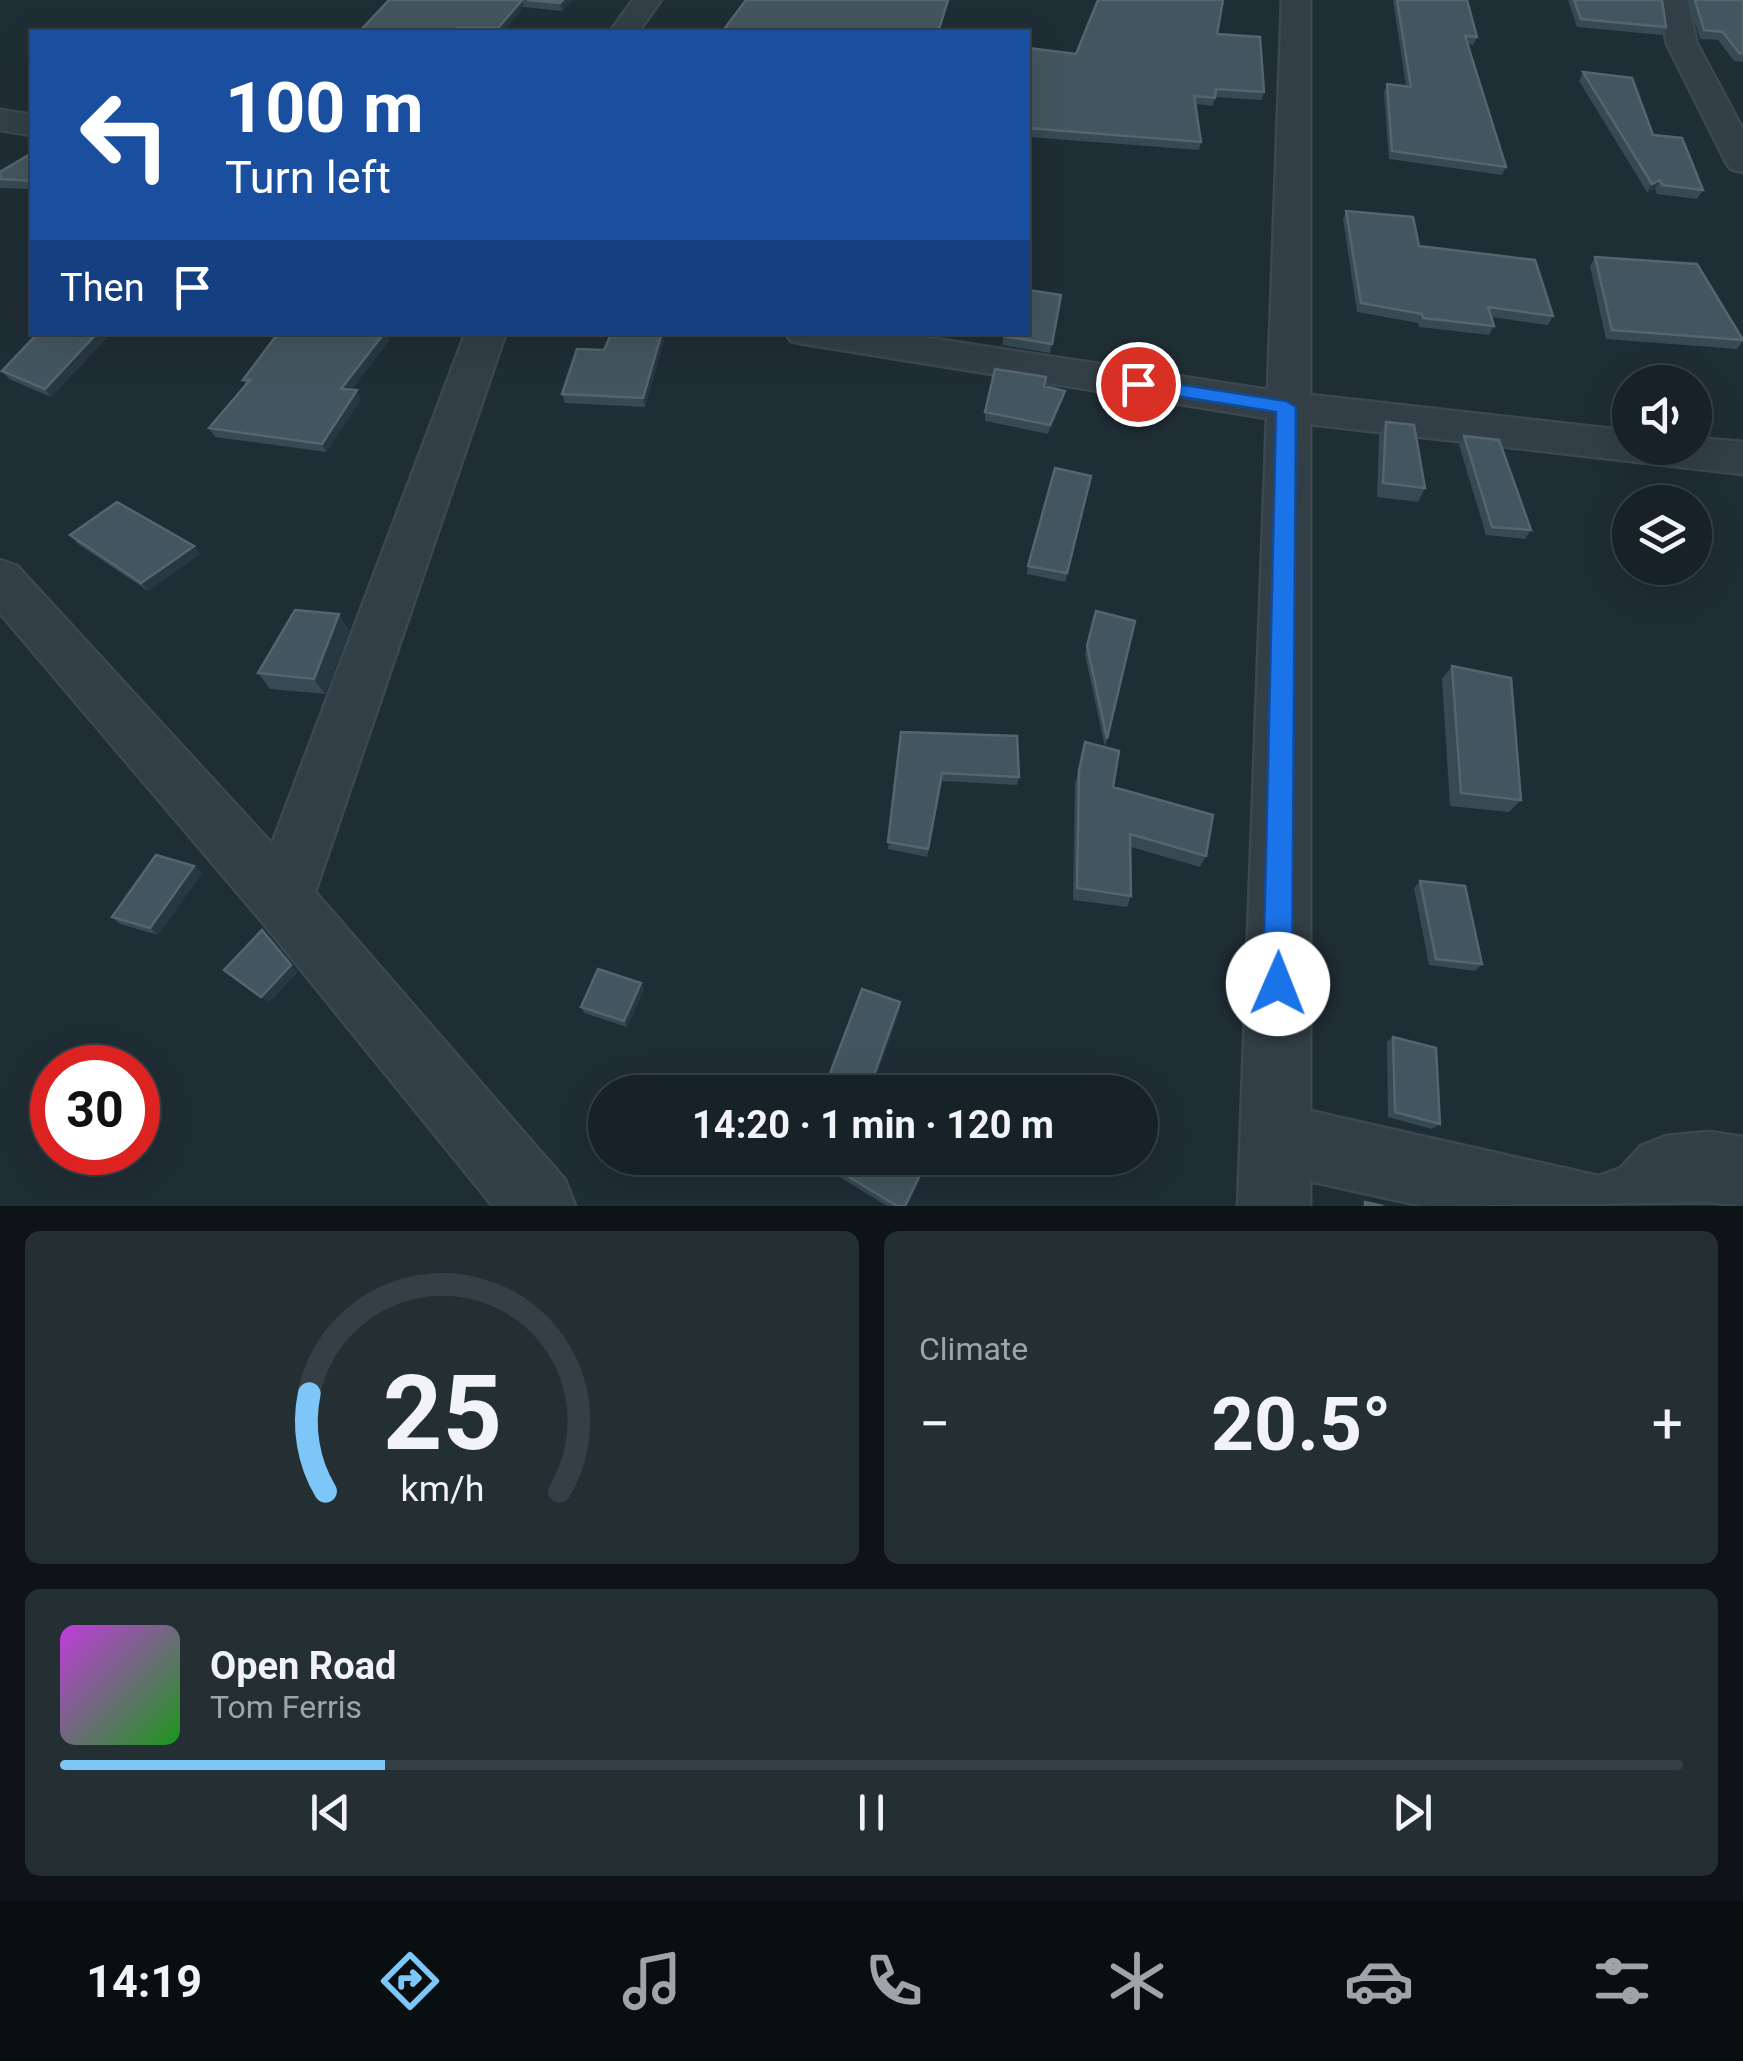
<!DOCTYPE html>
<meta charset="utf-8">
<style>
:root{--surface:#172228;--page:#242f34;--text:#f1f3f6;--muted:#9ea4a8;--line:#363f45;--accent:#7dc7f8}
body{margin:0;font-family:Roboto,sans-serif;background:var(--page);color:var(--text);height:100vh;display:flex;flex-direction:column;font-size:38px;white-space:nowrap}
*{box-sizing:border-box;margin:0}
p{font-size:32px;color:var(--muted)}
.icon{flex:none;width:55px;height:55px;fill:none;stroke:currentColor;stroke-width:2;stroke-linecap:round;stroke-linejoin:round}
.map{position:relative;height:1206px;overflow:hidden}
.drawer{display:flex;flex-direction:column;gap:25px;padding:25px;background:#0d1316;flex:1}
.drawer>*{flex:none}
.guide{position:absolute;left:30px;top:30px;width:1000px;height:305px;border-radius:0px;box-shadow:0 10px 40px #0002,0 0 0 2px var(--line);background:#1a4fa0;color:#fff;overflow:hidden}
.fabs{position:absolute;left:1612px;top:365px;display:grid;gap:20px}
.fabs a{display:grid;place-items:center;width:100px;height:100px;border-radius:50%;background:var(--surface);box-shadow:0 10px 40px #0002,0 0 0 2px var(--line);font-size:50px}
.speed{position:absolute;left:30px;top:1045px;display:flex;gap:20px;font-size:50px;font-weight:700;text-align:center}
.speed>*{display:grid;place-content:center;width:130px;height:130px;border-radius:50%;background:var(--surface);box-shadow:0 10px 40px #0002,0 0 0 2px var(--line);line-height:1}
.speed .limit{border:15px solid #d22;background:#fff;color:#111}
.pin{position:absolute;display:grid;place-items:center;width:85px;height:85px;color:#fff;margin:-42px;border:5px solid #fff;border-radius:50%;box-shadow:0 2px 10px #0007}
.me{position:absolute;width:110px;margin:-55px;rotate:1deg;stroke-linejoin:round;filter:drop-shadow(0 0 8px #0008)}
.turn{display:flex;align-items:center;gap:35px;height:210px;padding:0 30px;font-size:45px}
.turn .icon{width:130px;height:130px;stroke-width:2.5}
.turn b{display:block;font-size:70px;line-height:85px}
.then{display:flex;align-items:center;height:95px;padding:0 30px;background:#0003;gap:20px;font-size:38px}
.big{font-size:75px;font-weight:700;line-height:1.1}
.drawer .card{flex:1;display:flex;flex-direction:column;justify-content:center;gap:15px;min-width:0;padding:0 35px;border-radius:15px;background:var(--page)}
.drawer .dial{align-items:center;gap:0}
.dial svg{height:260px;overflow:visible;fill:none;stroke:var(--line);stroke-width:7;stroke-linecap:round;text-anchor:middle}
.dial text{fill:var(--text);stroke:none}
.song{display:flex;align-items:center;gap:30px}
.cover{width:120px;height:120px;border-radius:15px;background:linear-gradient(135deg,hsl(290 70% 55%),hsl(120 70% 35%))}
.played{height:10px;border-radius:5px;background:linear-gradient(90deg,var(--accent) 20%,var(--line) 20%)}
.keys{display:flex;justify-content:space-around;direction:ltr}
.heat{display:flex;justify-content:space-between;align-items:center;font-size:55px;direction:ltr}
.drawer .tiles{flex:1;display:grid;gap:25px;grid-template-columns:1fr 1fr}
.card:last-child{grid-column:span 2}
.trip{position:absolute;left:588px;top:1075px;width:570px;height:100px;border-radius:50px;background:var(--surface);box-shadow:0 10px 40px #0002,0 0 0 2px var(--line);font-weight:700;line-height:100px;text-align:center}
.dock{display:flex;height:160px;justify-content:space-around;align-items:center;background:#090e10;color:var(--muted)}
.dock .icon{width:70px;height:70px}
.dock .current{color:var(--accent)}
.dock b{font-size:45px;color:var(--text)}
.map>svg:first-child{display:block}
</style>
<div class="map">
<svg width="1743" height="1206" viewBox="0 0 1743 1206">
<rect width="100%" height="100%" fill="#1f2d35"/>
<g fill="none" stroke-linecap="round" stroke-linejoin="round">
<defs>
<path id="minor" d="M633 0H661L638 32H610Z
M1282 0H1310V395L1630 431V448H1695V438L1743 442V474L1310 424V1111L1598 1176 1621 1168 1641 1146 1666 1136 1709 1132 1743 1137V1206L1709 1202 1423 1206 1310 1181V1206H1238L1267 418 805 344 791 341 785 332H890L1268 390Z
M1659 0H1687L1697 44 1743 130V172L1731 169 1726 162 1667 44Z
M0 110 32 115V135L0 130Z
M466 332H506L315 892 565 1180 575 1206H493L260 919 0 613V560L17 566 272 844Z"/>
</defs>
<use href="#minor" stroke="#3c484f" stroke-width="5"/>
<use href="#minor" fill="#323f46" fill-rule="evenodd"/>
</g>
<path fill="#374952" d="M389 0H572L562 11 524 7 503 32H359Z
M1393 0H1467L1477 37 1473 45 1468 44 1506 167 1502 175 1389 159 1384 93 1387 84 1406 86Z
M1568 0H1662L1666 27 1662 35 1577 27Z
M1688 0H1743V62L1734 61 1718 40 1700 39Z
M1217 34 1264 92 1262 100 1215 97 1213 106 1196 104 1201 142 1199 150 1028 137V48L1076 54Z
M1583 72 1653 135 1703 190 1697 199 1657 194 1655 189 1647 192 1579 81Z
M32 153V189L0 188V172Z
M1346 211 1553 316 1548 325 1491 317 1494 326 1489 335 1419 327 1418 323 1357 312 1343 219Z
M1595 257 1743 339V341L1737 349 1606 339 1590 266Z
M1061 295 1050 353 1002 345 1004 332Z
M39 332H112L51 397 9 379 2 371Z
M386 332 389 341 351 390 361 399 326 452 215 437 209 428 246 385 243 380Z
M664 340 645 407 565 403 562 394 604 350Z
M1044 386 1063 400 1048 434 985 421V412Z
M1386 422 1425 488 1418 502 1377 497 1379 436Z
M1464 436 1531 530 1525 539 1486 535 1459 445Z
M1091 476 1065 582 1027 574 1028 566Z
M70 535 194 546 200 554 148 591 78 544Z
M1096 611 1107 739 1105 747 1085 655Z
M339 614 349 631 325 694 270 689 258 673Z
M1452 666 1521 800 1509 812 1450 806 1442 679Z
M901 732 1019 777 1017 785 942 781 927 857 888 849Z
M1085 742 1113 787 1206 856 1200 867 1131 847V896L1127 907 1073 900 1075 784Z
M202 873 158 935 120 924 112 917Z
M1420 881 1482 964 1475 971 1429 965 1414 888Z
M641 983 644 989 627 1027 584 1013 581 1007Z
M1393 1037 1440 1124 1432 1129 1388 1117 1387 1042Z
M747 1158H767L760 1168Z
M809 1158H927V1164L907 1206H887Z"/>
<path fill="#283841" d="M522 0 524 7 503 32H499L498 28Z
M563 0H572L562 11 560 3Z
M948 0H950L940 32H938Z
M1660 180 1655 189 1647 192 1652 184Z
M98 332H112L51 397 45 389Z
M386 332 389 341 345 398 341 389Z
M662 332 664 340 645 407 643 398Z
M357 390 361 399 326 452 322 444Z
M1065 391 1063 400 1048 434 1050 425Z
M194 546 200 554 148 591 141 583Z
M339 614 349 631 325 694 314 679Z
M194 866 202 873 158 935 150 928Z
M262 930 298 972 269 1003 261 997Z
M641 983 644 989 627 1027 624 1021Z
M900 1002V1011L871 1092H868Z
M761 1158H767L760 1168 758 1161Z
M928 1158 927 1164 907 1206H905Z"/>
<path fill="#43555e" stroke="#54656e" stroke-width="2.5" d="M389 0H522L498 28H457L453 32H359Z
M527 0H563L560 3Z
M746 0H948L938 32H722Z
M1098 0H1223L1217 34 1260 37 1264 92 1216 89 1215 98 1194 96 1201 142 1028 128V48L1076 54Z
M1397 0H1467L1477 37 1465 36 1506 167 1392 151 1387 84 1411 87Z
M1574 0H1662L1666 27 1581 19Z
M1695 0H1743V53H1739L1723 32 1704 30Z
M1583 72 1632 78 1653 135 1682 138 1703 190 1662 185 1660 180 1652 184Z
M32 153V181L0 179V172Z
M1346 211 1413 217 1419 246 1535 260 1553 316 1488 307 1494 326 1423 318 1422 314 1361 303Z
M1595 257 1697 264 1743 340 1612 330Z
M1028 290 1061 295 1052 344 1003 336 1004 332H1028Z
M39 332H98L45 389 2 371Z
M279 332H385L341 389 357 390 322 444 209 428 250 380H243Z
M612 332H662L643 398 562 394 577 349 604 350Z
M995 369 1046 377 1044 386 1065 391 1050 425 985 412Z
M1386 422 1414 425 1425 488 1383 483Z
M1464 436 1499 440 1531 530 1492 527Z
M1055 468 1091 476 1067 573 1028 566Z
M117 502 194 546 141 583 70 535Z
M295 610 339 614 314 679 258 673Z
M1096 611 1135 621 1107 739 1087 646Z
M1452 666 1511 678 1521 800 1461 793Z
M901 732 1017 736 1019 777 942 773 928 849 888 842Z
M1085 742 1119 751 1113 787 1213 815 1206 856 1130 834 1131 896 1077 888 1079 771Z
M156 855 194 866 150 928 112 917Z
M1420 881 1465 886 1482 964 1436 959Z
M262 930 291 965 261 997 224 970Z
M598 969 641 983 624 1021 581 1007Z
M862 989 900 1002 868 1092H823Z
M1393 1037 1436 1048 1440 1124 1395 1112Z
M762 1077 784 1092H751Z
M818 1158H928L905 1206H897Z
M1365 1202 1383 1206H1365Z"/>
<path fill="#1a73e8" stroke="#114b97" stroke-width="2.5" d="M1138 378 1286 401 1296 407 1292 984 1288 994 1278 999 1267 994 1263 984 1276 412 1131 389V380Z"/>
</svg>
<div class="fabs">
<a><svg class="icon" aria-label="sound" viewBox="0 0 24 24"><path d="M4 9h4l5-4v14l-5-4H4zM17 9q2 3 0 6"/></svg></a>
<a><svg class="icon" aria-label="layers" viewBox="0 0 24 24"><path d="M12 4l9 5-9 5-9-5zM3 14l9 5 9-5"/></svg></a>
</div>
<div class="speed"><div class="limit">30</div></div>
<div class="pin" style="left:1138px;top:384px;background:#d93025"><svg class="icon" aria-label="arrive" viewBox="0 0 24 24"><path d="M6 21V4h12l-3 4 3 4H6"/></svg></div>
<svg class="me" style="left:1278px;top:984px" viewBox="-20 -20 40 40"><circle r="19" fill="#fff"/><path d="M0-13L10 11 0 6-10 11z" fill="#1a73e8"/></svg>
<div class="trip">14:20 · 1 min · 120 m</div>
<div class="guide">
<div class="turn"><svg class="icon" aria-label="left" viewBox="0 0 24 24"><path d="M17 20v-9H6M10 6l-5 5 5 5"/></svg><div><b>100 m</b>Turn left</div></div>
<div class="then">Then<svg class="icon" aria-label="arrive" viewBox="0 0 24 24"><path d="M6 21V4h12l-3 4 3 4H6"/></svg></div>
</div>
</div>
<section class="drawer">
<div class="tiles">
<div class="card dial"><svg viewBox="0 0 100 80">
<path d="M14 69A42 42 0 1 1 86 69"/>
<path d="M14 69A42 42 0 0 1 9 39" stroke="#7dc7f8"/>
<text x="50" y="56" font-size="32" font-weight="700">25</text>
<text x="50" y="72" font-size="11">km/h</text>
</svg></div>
<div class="card"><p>Climate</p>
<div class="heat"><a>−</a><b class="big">20.5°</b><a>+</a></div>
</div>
<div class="card">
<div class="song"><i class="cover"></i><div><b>Open Road</b><p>Tom Ferris</p></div></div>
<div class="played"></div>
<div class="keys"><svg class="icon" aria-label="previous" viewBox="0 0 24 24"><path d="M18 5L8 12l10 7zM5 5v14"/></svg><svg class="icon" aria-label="pause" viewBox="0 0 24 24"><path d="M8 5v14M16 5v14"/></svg><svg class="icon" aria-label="next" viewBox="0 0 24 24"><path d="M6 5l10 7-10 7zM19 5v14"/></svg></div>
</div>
</div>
</section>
<nav class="dock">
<b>14:19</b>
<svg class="icon current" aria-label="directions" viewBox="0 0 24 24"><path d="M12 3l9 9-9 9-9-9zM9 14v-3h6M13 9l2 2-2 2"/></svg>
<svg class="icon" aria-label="music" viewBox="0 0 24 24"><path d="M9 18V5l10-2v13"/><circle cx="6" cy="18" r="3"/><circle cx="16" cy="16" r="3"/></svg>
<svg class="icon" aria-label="phone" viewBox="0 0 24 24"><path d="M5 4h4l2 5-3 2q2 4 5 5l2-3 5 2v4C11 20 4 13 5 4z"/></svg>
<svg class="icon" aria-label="climate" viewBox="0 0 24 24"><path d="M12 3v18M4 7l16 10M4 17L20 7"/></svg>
<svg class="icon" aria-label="car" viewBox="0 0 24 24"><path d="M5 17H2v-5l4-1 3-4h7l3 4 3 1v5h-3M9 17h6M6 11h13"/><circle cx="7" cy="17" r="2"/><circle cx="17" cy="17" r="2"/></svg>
<svg class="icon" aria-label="filters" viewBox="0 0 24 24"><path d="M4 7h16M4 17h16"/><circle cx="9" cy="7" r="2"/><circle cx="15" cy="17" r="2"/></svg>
</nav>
